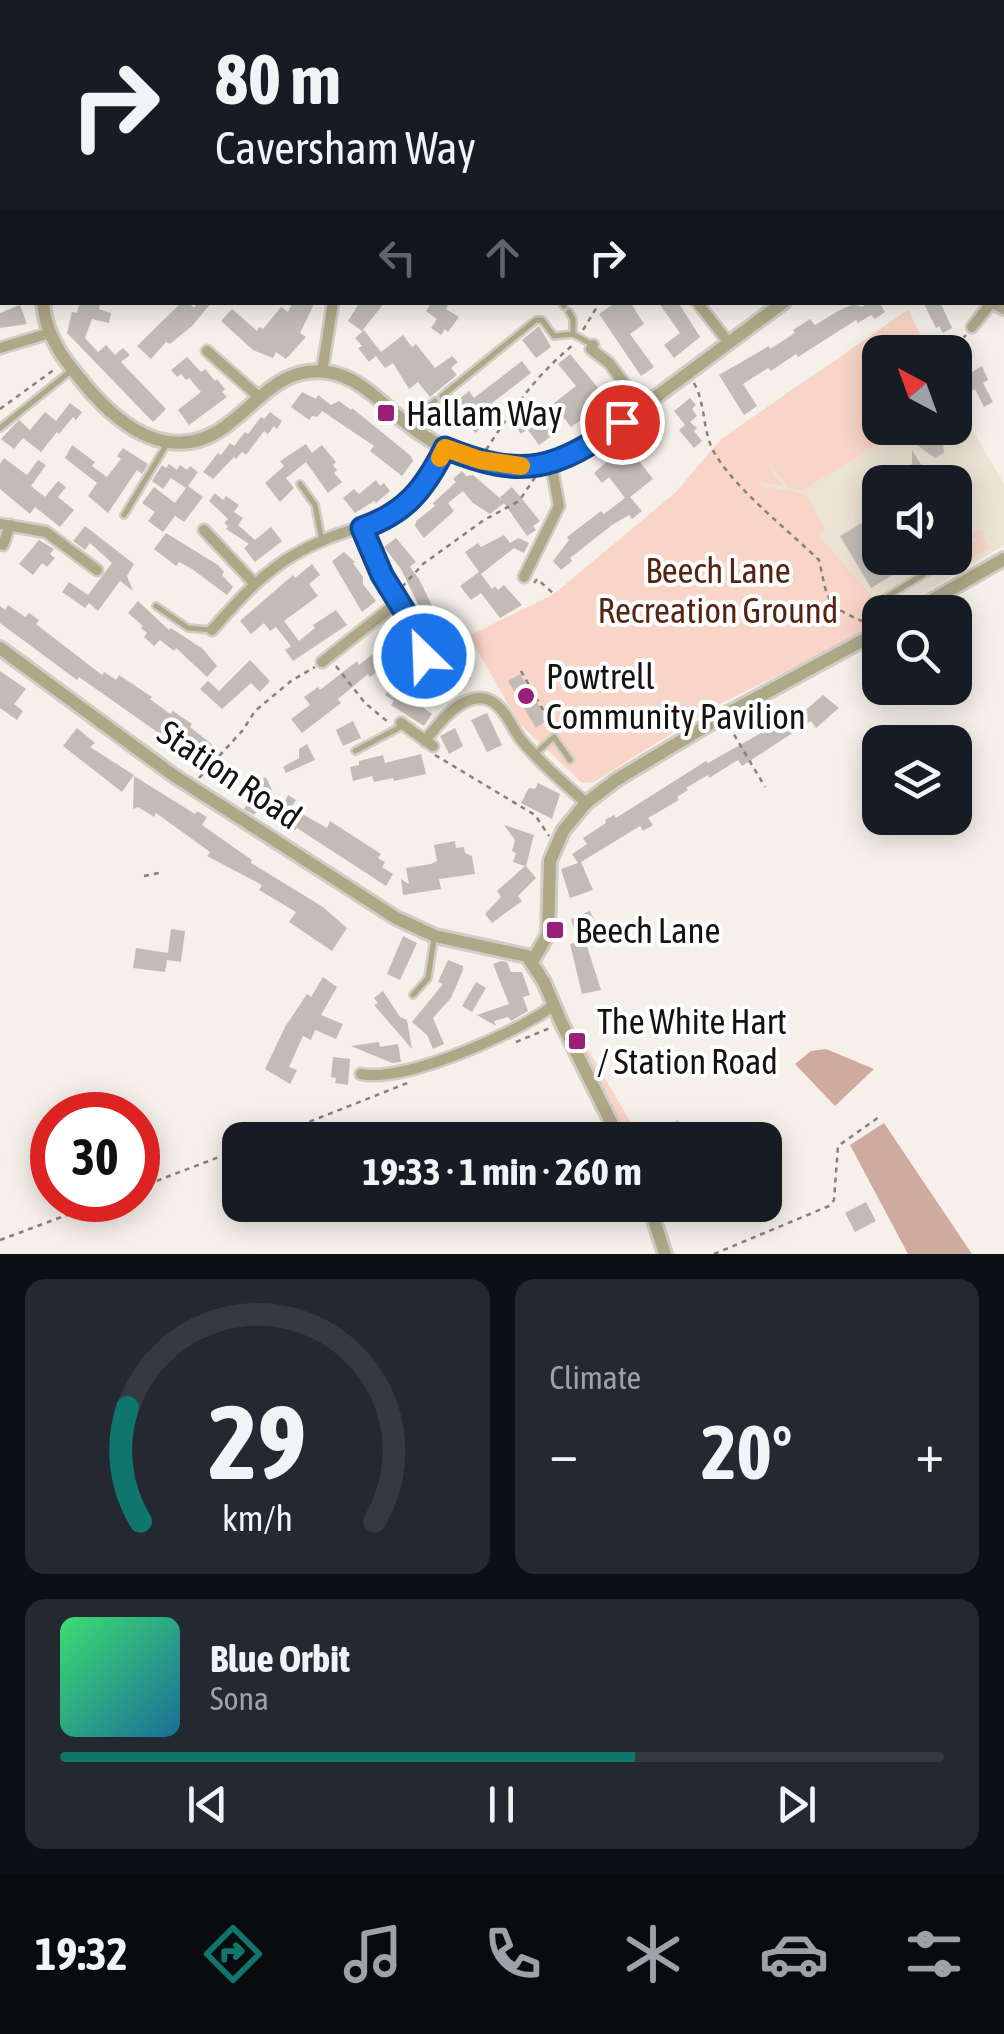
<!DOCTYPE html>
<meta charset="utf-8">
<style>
:root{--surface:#171b24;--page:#242831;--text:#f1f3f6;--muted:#9ea1a6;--line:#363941;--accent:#0f766e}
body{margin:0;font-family:"Asap Condensed",sans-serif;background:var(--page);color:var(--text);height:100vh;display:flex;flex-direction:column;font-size:38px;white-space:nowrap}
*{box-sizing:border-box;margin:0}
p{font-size:32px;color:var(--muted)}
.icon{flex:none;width:55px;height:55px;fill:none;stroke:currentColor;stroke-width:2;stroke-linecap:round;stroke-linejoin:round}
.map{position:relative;height:1254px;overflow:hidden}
.side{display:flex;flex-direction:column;gap:25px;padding:25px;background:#0d0f14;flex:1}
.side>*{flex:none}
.guide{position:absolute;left:0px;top:0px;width:1005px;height:305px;box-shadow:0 5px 25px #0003;background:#171b24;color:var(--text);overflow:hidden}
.needle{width:65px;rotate:319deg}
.controls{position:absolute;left:862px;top:335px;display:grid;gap:20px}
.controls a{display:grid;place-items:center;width:110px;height:110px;border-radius:20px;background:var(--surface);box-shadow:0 5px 25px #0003;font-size:50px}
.speed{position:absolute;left:30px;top:1092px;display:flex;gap:20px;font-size:50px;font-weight:700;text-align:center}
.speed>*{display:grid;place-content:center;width:130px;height:130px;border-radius:50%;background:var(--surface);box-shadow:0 5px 25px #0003;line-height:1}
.speed .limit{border:15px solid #d22;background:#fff;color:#111}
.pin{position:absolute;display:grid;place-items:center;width:85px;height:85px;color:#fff;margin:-42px;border:5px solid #fff;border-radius:50%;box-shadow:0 2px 10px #0007}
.me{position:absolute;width:110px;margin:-55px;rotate:336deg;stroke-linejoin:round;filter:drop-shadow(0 0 8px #0008)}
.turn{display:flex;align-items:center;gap:35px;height:210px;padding:0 50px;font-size:45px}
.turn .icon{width:130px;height:130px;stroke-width:2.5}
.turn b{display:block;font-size:70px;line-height:85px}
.lanes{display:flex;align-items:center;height:95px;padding:0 50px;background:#0003;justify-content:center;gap:50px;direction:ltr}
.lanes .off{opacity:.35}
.big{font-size:75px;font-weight:700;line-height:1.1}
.side .card{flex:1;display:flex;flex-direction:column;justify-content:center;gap:15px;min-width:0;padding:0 35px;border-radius:20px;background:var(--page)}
.side .dial{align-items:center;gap:0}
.dial svg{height:260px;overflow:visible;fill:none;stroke:var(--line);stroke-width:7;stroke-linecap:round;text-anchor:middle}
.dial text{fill:var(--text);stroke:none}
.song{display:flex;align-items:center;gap:30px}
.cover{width:120px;height:120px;border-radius:15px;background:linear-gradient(135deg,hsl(140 70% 55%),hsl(200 70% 35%))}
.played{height:10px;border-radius:5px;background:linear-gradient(90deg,var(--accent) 65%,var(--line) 65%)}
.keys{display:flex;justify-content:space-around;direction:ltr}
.heat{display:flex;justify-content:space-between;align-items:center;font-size:55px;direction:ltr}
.side .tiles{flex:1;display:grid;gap:25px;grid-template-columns:1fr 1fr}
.card:last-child{grid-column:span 2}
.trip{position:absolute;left:222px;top:1122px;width:560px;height:100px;border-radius:20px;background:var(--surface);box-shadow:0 5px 25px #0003;font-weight:700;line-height:100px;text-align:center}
.dock{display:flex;height:160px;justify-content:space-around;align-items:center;background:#090b0e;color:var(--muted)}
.dock .icon{width:70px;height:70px}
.dock .selected{color:var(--accent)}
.dock b{font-size:45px;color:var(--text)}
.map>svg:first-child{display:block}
</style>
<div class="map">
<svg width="1004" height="1254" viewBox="0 0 1004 1254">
<rect width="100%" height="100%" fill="#f5f0e9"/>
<path fill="#ece3d5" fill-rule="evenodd" d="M908 310 929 352H880V428H955V400L1004 484V545L899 608 880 612 778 506 721 439ZM880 482H955V558H880Z"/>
<path fill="#f9d5c8" d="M0 0H148L2 2 0 109Z
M908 310 929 352H880V428H896L892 436 803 490 788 488 770 464 768 466 783 486 758 482 765 490 769 487 805 494 825 529 818 535 886 612H880V619L823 653 717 705 594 782 582 783 519 723 469 636 554 594 675 493 721 439Z
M980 530 985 533 982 536 989 548 961 565 955 555V540L969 537 974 543 977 541 973 534Z
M585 1044 641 1140H630L582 1046Z"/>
<path fill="#cfab9f" d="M826 1049 874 1069 835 1106 795 1064 811 1051Z
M884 1123 972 1254H908L850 1145Z"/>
<path fill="#c3bcb6" d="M80 302H101L99 309 111 313 109 323 92 319 85 338 98 352 106 345 115 355 123 348 130 355 121 362 166 409 153 422 67 333 72 312 77 313Z
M182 302H188L194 308 198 302H212L192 326 170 344 166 342 151 359 137 346Z
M293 302H315L300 333 306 337 286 359 276 352 273 358 253 350 221 321 232 309 257 331 259 327 263 329 281 307 288 312Z
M360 302H385L362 331 348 321Z
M432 302H450L446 309 459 317 448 332 445 329 441 335 431 328 437 319 426 311Z
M616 302H630L644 324 630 334 654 367 641 376 599 314Z
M658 302H678L700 337 674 358 664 345 680 333Z
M869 302H879L885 312 875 319 871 315 858 323 856 320 798 357 796 354 771 371 768 368 743 384 757 406 744 415 719 375 769 346 770 349 795 333 793 330 810 319 815 325 838 311 854 304 862 307Z
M923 302H940L952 328 943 333 939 326 936 328Z
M20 305 27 324 0 328V313Z
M539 326 551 347 536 358 522 340Z
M364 330 381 352 403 335 412 347 416 344 435 368 452 356 458 362 451 368 457 375 430 397 418 382 409 389 393 363 385 368 376 356 369 362 358 348 362 346 355 338Z
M570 354 599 389 607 382 617 395 571 427 560 413 556 416 549 407 576 386 558 364Z
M187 357 201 372 205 369 215 381 217 379 225 389 222 392 227 397 189 425 178 410 201 392 189 378 186 380 181 374 177 377 171 370Z
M522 361 531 373 492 403 496 407 489 413 493 419 475 433 468 423 461 428 452 416 447 420 438 407 450 398 454 403 469 391 474 398Z
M982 366 988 380 983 383 993 402 984 407 975 389 955 399V382Z
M302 392 316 399 318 395 331 405 339 401 351 410 352 408 411 456 413 461 402 476 370 451 374 446 322 411 317 417 312 416 309 420 291 407Z
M690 398 696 405 692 409 697 416 690 422 697 428 694 431 702 441 694 448 679 430 685 425 674 411Z
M70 403 82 412 76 420 73 417 59 434 57 432 41 452 23 438 14 449 1 439 19 420 30 430 45 412 56 421Z
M270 412 282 421 277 429 274 426 268 434 264 431 246 455 242 452 236 459 234 457 213 479 203 472 218 453 221 455 230 443 234 446 245 432 248 434 261 417 264 419Z
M529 413 535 422 541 418 553 435 539 445 527 429 521 434 514 424Z
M654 426 662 437 657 440 659 443 639 461 653 479 630 497 642 511 632 519 629 515 612 525 570 558 572 561 561 570 553 561 569 540 567 537 601 511 604 514 625 498 609 477 602 483 594 473 633 438 648 427 650 430Z
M909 428H951V440L943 444 944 453 935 458 904 436V431Z
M306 444 312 453 322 445 336 462 333 465 337 470 334 473 342 482 328 493 306 462 286 478 294 488 280 502 265 483 284 466 280 461Z
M72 445 95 462 92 466 107 477 121 459 117 456 123 448 148 464 142 474 137 470 108 513 88 496 97 483 65 458Z
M912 450 932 482H897L893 475 912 464Z
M4 458 27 475 38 460 46 465 31 486 45 497 58 481 66 487 58 497 74 510 60 527 35 507 30 514 0 489V464Z
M169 464 177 470 180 465 187 470 190 466 198 472 188 486 203 497 184 522 175 516 163 532 148 521 155 512 142 503 154 487 175 503 186 488 171 478 163 489 152 481 162 465 166 468Z
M462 471 466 476 473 475 502 500 500 497 512 487 540 521 533 526 536 530 527 536 504 503 490 514 473 503 463 491 448 503 454 511 424 538 415 526 416 521 435 506 433 503 456 482 453 479Z
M376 480 380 486 384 483 390 491 376 503 374 501 355 513 343 498 354 489 359 494Z
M215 493 223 500 226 496 239 505 234 512 243 518 238 525 255 540 271 527 282 541 255 562 244 548 249 544 226 529 228 526 224 523 228 519 209 501Z
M880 512V558H921L871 588 840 536Z
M85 526 134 564 127 576 133 591 120 581 98 611 89 603 85 608 62 592 69 582 88 595 112 563 90 543 85 550 73 541Z
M166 533 218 565 224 572 222 575 233 587 227 595 192 569 179 562 176 566 154 549Z
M504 535 510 543 518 538 529 543 524 553 514 548 481 574 492 589 495 586 498 590 504 585 522 605 500 618 481 593 471 600 460 586 479 572 465 552 478 543 481 547Z
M396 538 416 562 410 567 419 579 440 622 446 619 452 632 445 635 464 670 469 669 471 679 452 683 441 660 444 658 401 569 384 547Z
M39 540 54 549 50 554 55 558 47 567 42 563 33 575 19 564Z
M344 552 355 562 353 563 363 577V584L376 601 362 612 332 561Z
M312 564 320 575 309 584 318 596 284 621 299 641 315 628 313 625 336 610 347 625 293 661 285 650 291 646 276 627 270 631 264 623 251 634 240 621 293 575 295 578Z
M138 601 169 630 171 628 203 649 217 666 207 677 176 648 174 651 160 640 154 646 144 637 147 633 141 628 143 626 128 613Z
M8 605 25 617 29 613 39 620 36 624 102 675 104 672 116 680 119 675 152 697 150 699 170 714 173 711 192 724 190 727 219 750 207 767 79 677 77 680 0 623V606L5 610Z
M387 643 407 670 399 676 389 670 387 673 383 667 370 677 368 674 338 699 341 703 302 733 291 719 310 705 304 697 318 687 320 690 357 661 359 665Z
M250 660 270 681 260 692 251 683 222 709 200 689 208 681 219 691Z
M0 671 26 689 14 704 23 711 17 720 0 708Z
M520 674 548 720 536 728 508 681Z
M391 685 432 714 424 726 391 705 394 701 385 695Z
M823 695 839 708 816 728 811 721 742 766 738 760 709 778 708 775 686 788 688 790 677 797 679 800 648 818 653 825 643 831 640 826 581 862 593 890 570 898 561 869 578 863 572 854 587 844 583 838 606 823 605 820 614 815 616 818 706 761 708 763 761 733 795 707 801 714Z
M487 713 502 745 487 752 471 720Z
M353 721 361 738 343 746 336 730Z
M77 728 95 743 90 747 134 775 122 792 63 746Z
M455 728 463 746 449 754 440 736Z
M307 744 315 760 286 773 283 767 299 758V749Z
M421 754 426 774 394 781 393 778 374 782 372 776 353 781 350 767 359 765V761L383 755 385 763Z
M134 776 195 814 197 811 207 817 202 825 252 860 251 863 323 907 347 928 332 951 289 922 296 912 259 890 262 885 207 856 210 852 156 813 154 817 138 807 133 809Z
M266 777 274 795 285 801 288 795 296 800 292 806 304 815 327 828 330 821 381 854 378 858 385 862 382 867 393 874 386 886 297 828 295 830 260 808 254 815 244 809 253 795 248 786Z
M538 783 560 794 552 819 521 803 529 788 535 789Z
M504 825 534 835 526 866 536 878 518 896 522 901 492 923 485 914 501 897 497 891 525 866 513 862 516 853 512 851 515 840Z
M455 841 456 848 464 847 465 853 472 856 475 874 439 879 441 889 403 895 401 879 409 884 406 868 431 864 437 861 434 845Z
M590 911 597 927 576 937 571 919Z
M171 929 185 931 181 962 167 960 165 972 133 968 136 948 168 953Z
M403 936 417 943 400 980 387 974Z
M585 940 601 990 582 994 570 944Z
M448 960 463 966V970L451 998 433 1018 444 1044 433 1049 427 1035 412 1022 443 984 438 982Z
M501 961 507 962 511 972H522L530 995 523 997 528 1011 511 1021 508 1017 494 1021 496 1026 477 1015 509 1004 493 964Z
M323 977 337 987 321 1015 343 1024 336 1039 315 1030 311 1040 303 1036 289 1067 297 1070 290 1084 265 1069 285 1027 307 994 311 997Z
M476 982 486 988 472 1012 462 1006Z
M383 991 400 1017 407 1020 412 1049 374 1005 378 1003 374 998Z
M379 1042 380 1047 398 1044 401 1062 392 1063 351 1046Z
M333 1057 350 1059 348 1085 335 1083 336 1078 331 1077Z
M678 1120 683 1129 679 1132 684 1140H659L655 1134Z
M866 1202 876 1221 855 1232 845 1213Z"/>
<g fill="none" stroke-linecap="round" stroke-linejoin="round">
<defs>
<path id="service" d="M561 302 564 306
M569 312 573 319V334
M442 396 536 320H542L554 336 573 334 591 344
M409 422 435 401
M0 428 72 370
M300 484 315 505 322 541
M124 515 167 444
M156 606 188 628 211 630
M892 612 885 598 929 571
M355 751 404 725
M535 754 554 737 570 760
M413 995 428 978 434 939"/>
<path id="minor" d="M848 0 849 2
M1002 0 1004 3
M610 2 612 0
M1002 44 1004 43
M1002 54 1004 58
M697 302 729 343
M972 327 992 302
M593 345 591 349 609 363 642 407
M0 348 50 333
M207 351 258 396
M322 372 333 302
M0 524 46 532 97 570
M363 528 382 575 413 625 424 656
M204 530 254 583
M3 545 10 525
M524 577 559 506 551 463
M212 630C236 603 260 575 292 556 367 511 399 542 445 448
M322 662 398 602
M401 723 433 746
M425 741C440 721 474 678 501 709 510 719 514 732 523 742 541 764 565 784 586 803
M361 1074C405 1083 519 1032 554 1005"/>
<path id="tertiary" d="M286 2 288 0
M43 302C45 340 70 367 93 394 131 436 180 464 231 422 262 398 283 366 328 372 363 378 383 406 410 426 459 464 531 481 587 448L784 302
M993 302 1004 308
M911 612 1004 559
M0 648 173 775 396 918 435 936 527 956 544 982 562 1024 620 1140
M532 962 548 934 550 861 563 831 586 803 616 780 721 717 880 631
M649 1205 665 1254"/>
</defs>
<use href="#service" stroke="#d1cdc6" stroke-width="10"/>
<use href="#minor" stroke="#d1cdc6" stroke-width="15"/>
<use href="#tertiary" stroke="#d1cdc6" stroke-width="18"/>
<path stroke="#85817d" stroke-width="2.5" stroke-dasharray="5 5" stroke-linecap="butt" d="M383 0 385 2
M729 0 730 2
M781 0 782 2
M794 0 799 2
M583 330 600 302
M950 352 966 335
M694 383C706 404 702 431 714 452 734 488 789 531 819 560 829 604 824 605 867 623
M0 409 55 369
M486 450C511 411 536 375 573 345
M534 583 537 579 554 594
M402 587 423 564 484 520 519 501 536 476
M336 666 365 703 388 722
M521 671 555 731
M729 726 765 787
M435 755 535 815 549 836
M199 778 243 730 255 711 291 681 315 667
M144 876 159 873
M516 1042 550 1028
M263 1140 410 1082
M138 1188 240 1149
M0 1240 107 1200
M714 1254 829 1206 834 1200 838 1146 879 1117"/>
<use href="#service" stroke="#aea886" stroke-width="5"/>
<use href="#minor" stroke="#aea886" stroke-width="10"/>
<use href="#tertiary" stroke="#aea886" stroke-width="12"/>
</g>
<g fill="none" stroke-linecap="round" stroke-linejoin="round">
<defs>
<path id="route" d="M424 656 413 625 382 575 362 528C406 513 425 488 445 448 523 480 557 470 622 422"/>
</defs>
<use href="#route" stroke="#114b97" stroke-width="25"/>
<use href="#route" stroke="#1a73e8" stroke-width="18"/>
<path stroke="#f59e0b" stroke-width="18" d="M440 458 445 448 480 460 521 466"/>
</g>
<g fill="#991f78" stroke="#fefefe" stroke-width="4">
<rect x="376" y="403" width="20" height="20" rx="5"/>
<circle cx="526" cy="696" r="10"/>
<rect x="545" y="920" width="20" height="20" rx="5"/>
<rect x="567" y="1031" width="20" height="20" rx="5"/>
</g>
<g text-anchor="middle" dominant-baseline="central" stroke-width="8" stroke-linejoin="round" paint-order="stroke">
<g font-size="35" fill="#151311" stroke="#fefefe" text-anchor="start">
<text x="406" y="413">Hallam Way</text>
<text x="546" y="676">Powtrell<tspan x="546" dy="40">Community Pavilion</tspan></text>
<text x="575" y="930">Beech Lane</text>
<text x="597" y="1021">The White Hart<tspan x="597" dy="40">/ Station Road</tspan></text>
</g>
<g font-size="35" fill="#552514" stroke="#fefefe">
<text x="718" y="570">Beech Lane<tspan x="718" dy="40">Recreation Ground</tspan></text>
</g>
<g font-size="35" fill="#151311" stroke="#fefefe">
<text transform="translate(230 774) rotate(34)">Station Road</text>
</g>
</g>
</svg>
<div class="controls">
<a><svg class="needle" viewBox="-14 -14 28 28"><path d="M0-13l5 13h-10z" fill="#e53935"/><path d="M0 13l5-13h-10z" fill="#9ea1a6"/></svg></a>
<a><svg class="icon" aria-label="sound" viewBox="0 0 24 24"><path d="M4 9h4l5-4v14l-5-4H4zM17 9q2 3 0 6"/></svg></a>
<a><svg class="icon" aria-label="search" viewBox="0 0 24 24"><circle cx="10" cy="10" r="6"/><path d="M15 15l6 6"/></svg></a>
<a><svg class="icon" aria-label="layers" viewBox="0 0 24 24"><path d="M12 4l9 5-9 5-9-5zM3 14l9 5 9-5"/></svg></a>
</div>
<div class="speed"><div class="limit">30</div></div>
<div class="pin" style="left:622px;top:422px;background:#d93025"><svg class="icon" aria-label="arrive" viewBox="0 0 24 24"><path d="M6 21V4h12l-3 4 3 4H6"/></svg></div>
<svg class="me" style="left:424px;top:656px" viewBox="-20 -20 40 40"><circle r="17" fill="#1a73e8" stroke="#fff" stroke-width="3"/><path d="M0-11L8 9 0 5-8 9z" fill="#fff"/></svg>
<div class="trip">19:33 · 1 min · 260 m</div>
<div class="guide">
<div class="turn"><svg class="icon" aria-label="right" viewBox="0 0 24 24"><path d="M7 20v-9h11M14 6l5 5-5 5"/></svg><div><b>80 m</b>Caversham Way</div></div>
<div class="lanes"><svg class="icon off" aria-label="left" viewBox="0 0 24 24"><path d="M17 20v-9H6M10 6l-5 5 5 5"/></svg><svg class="icon off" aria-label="ahead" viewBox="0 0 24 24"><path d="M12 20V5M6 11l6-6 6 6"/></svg><svg class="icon" aria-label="right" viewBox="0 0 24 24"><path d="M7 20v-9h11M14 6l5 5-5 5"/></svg></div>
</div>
</div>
<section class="side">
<div class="tiles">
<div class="card dial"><svg viewBox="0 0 100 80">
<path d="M14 69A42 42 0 1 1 86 69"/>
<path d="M14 69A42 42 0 0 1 10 34" stroke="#0f766e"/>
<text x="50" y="56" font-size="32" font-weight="700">29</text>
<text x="50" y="72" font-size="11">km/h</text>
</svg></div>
<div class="card"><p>Climate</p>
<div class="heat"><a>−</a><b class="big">20°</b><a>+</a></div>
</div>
<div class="card">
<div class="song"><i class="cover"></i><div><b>Blue Orbit</b><p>Sona</p></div></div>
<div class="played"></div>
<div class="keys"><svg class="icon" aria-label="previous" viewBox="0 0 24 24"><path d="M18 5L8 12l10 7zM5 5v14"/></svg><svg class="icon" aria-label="pause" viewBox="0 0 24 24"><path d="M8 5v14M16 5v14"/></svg><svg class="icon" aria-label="next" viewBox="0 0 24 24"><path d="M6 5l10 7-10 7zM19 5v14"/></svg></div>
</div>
</div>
</section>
<nav class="dock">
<b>19:32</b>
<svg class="icon selected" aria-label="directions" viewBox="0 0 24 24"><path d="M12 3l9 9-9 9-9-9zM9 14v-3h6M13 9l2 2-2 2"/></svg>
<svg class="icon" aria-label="music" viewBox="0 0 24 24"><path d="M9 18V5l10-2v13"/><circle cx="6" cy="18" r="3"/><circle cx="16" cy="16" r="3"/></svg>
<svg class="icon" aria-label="phone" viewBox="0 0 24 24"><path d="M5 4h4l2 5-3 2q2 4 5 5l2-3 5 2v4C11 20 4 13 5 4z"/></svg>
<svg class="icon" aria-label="climate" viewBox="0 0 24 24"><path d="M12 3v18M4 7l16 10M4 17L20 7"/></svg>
<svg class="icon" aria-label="car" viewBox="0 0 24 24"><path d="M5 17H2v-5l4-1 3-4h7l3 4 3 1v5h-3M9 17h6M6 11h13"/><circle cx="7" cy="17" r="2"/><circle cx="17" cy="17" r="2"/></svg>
<svg class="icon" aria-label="filters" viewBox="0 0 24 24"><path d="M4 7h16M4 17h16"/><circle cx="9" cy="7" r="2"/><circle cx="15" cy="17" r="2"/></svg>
</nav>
